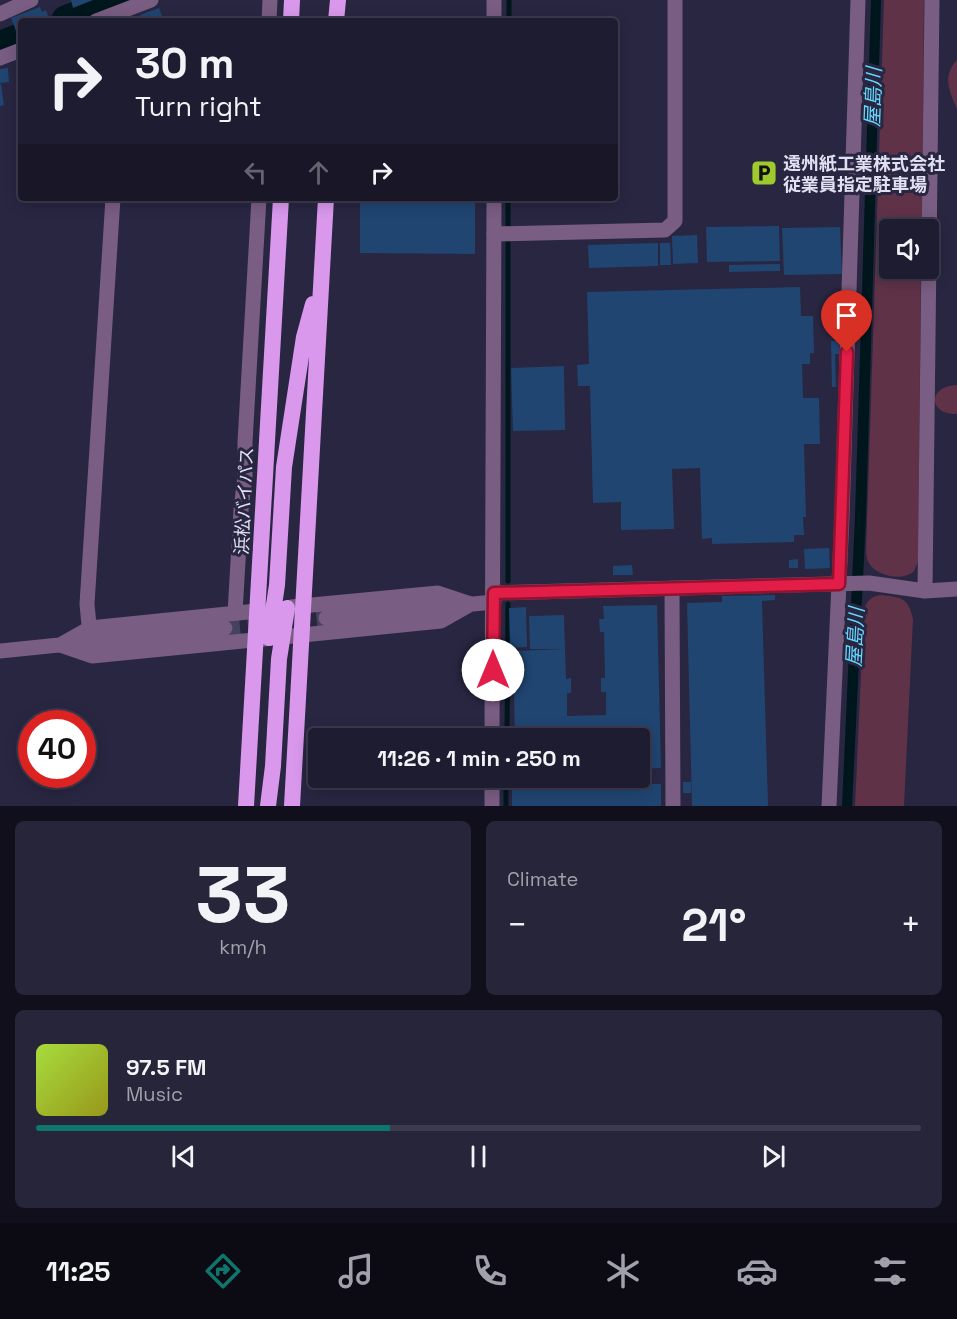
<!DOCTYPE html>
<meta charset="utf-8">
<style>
:root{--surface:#1e1c31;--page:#262539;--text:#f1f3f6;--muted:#a1a1ab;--line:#3c3a4d;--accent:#0f766e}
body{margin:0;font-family:"Space Grotesk","Noto Sans JP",sans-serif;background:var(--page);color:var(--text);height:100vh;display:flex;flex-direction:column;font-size:22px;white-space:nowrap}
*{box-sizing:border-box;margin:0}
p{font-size:20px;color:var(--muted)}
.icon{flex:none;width:33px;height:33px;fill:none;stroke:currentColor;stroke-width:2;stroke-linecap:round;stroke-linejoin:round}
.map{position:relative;height:806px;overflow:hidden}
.sheet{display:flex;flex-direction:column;gap:15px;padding:15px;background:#100f1b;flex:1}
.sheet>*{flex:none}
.guide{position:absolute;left:18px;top:18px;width:600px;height:183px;border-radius:6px;box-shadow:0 3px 15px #0003,0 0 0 2px var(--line);background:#1e1c31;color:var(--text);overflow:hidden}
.tools{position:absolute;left:879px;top:219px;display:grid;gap:12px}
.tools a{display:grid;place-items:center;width:60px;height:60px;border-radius:6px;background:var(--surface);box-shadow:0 3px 15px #0003,0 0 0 2px var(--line);font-size:30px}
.speed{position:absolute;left:18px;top:710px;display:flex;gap:12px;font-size:30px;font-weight:700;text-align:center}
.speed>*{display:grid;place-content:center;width:78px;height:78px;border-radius:50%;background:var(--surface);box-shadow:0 3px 15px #0003,0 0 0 2px var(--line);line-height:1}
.speed .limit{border:9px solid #d22;background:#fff;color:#111}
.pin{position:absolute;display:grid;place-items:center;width:51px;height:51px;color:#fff;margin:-62px -26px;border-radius:50% 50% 50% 0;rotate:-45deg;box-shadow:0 0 6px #0007}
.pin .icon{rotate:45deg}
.me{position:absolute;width:66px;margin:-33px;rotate:0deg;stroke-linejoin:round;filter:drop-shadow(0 0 4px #0008)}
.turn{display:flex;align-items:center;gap:21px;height:126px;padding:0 18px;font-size:27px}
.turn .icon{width:78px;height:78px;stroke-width:2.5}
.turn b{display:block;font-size:42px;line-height:51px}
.lanes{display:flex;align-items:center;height:57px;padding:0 18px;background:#0003;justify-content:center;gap:30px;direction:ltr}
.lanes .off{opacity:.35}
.big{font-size:45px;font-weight:700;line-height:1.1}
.sheet .widget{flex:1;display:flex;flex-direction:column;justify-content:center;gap:9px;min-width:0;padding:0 21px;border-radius:9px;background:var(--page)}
.sheet .dial{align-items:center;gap:0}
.dial b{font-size:78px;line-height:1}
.song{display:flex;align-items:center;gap:18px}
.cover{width:72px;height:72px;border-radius:9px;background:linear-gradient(135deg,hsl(80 70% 55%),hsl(60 70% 35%))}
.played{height:6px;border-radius:3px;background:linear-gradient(90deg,var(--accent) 40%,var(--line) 40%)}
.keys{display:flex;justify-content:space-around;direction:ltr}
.heat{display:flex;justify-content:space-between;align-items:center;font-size:33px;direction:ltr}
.sheet .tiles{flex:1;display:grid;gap:15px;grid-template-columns:1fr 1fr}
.widget:last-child{grid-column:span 2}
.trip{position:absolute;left:308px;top:728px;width:342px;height:60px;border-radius:6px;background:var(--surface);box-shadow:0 3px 15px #0003,0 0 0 2px var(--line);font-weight:700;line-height:60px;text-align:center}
.dock{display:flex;height:96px;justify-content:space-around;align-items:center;background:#0c0b14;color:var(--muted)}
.dock .icon{width:42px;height:42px}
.dock .current{color:var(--accent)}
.dock b{font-size:27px;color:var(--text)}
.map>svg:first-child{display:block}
</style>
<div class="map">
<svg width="957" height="806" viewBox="0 0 957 806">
<rect width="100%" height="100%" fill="#282641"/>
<path fill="#5f3248" d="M884 0H924L922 229 890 230V268L921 269 918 562C917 564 915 569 914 571 903 582 876 576 869 563 867 560 867 557 866 553Z
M957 60V109C949 91 942 76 957 60Z
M957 385V414C928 415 927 386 957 385Z
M882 595C902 598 908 597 913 619L904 806H855L864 609C868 599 872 596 882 595Z"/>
<path fill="#00161d" d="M871 0H881L866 517 852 806H842L855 516Z"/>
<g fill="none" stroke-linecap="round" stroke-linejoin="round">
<path stroke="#00161d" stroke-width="5" d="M509 21V0
M508 226V198
M508 581V242
M507 738 508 604
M506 806V777"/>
<path stroke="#00161d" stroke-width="32" d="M67 21 122 0
M0 47 21 39"/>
</g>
<path fill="#204571" d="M71 0H93L73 8Z
M40 7 42 12 46 10 49 18 41 21H21V29L16 31 11 18Z
M159 8 164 21H142L140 15Z
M8 68 9 82 0 83V69Z
M0 84H1L4 105 0 106Z
M360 198H475V254L360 253Z
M779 226 780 261 707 262 706 227Z
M840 227 842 274 784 275 782 228Z
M697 235 698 263 673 264 672 236Z
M658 243V266L589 268 588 245Z
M660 243H670L671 265H660Z
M780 264V271L729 272V265Z
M800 287 801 316H813L814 353H810V364H802L803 398H819L820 444H804L806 517H803L804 535H794V542L712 544V538L702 539 700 468 672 469 674 529 621 530V502L593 503 590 386H578L577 365 589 364 587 292Z
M831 341H839V354H835L836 387H832Z
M564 366 565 430 513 431 511 368Z
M829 548 830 568 805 569 804 549Z
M798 559V568H789V560Z
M632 565 633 575H613V566Z
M775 595V600L762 601 768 806H692L687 603 722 602V596Z
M657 605 661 768 639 769V738H515L513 651 565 649 566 679 571 678V693H567V716L606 715V692H601V678H605L604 632H600L599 619H604L603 606Z
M526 607 527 647 510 648 509 608Z
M564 615 565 649H530L529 616Z
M512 777H607V782L569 784H661V806H512Z
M683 782H691V793H683Z"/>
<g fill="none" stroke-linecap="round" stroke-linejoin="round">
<path stroke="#44425c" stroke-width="15" stroke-dasharray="15 8" stroke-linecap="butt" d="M225 628 326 618"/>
<path stroke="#795d82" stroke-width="15" d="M0 14 31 0
M96 21 151 0
M269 21 270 0
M0 58 21 50
M494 234 665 230 675 221V0
M672 588 673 806
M925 591 932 0
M494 593 869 583 925 591 957 589
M291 607 438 593 471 604
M235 613 241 510 245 476V442L259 198
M326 618 494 602
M60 645 92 656 233 642 441 621 471 604
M60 645 90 628 267 610
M0 651 225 628
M92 656 87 604 113 198
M829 806 842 516 858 0"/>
<path stroke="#795d82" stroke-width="15" d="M494 21V0
M492 738 494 198
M492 806V777"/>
<path stroke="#d998ec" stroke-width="16" d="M291 21 292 0
M336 21 338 0
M269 638 277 585 284 467 304 337 313 304
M246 806 281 198
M268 806 273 766 279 659 287 608
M292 806 326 198"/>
</g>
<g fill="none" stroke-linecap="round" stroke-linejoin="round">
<defs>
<path id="route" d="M493 670 494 593 839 584 847 352"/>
</defs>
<use href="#route" stroke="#92132f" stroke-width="15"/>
<use href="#route" stroke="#e11d48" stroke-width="10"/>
</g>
<defs>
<symbol id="parking-square" viewBox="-11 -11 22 22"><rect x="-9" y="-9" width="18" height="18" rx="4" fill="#9fca2e" stroke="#282641"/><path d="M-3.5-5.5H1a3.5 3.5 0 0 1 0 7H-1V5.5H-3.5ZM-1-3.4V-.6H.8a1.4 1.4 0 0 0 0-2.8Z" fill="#111"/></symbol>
</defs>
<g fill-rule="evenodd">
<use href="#parking-square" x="749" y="158" width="30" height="30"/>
</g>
<g text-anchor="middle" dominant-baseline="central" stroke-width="6" stroke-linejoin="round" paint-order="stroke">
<g font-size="18" font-weight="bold" fill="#e0e0f2" stroke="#282641" text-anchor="start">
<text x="783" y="163">遠州紙工業株式会社<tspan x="783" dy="21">従業員指定駐車場</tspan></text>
</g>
<g font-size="18" fill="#e0e0f2" stroke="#282641">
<text transform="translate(244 501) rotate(-87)">浜松バイパス</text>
</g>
<g font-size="20" font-style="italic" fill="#64d8fd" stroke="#282641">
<text transform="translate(873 97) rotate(-88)">屋島川</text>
<text transform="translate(855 637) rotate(-87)">屋島川</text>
</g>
</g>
</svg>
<div class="tools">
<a><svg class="icon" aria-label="sound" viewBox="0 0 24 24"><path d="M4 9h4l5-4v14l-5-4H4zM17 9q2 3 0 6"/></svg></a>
</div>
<div class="speed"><div class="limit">40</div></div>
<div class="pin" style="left:847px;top:352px;background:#d93025"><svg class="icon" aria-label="arrive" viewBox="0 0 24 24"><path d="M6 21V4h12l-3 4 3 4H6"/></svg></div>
<svg class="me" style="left:493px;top:670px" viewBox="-20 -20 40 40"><circle r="19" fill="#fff"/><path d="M0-13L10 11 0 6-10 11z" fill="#e11d48"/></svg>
<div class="trip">11:26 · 1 min · 250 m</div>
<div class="guide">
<div class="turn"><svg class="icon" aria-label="right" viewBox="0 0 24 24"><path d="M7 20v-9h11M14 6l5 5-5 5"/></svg><div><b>30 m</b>Turn right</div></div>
<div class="lanes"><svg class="icon off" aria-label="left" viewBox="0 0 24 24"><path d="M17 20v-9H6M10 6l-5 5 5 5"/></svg><svg class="icon off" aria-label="ahead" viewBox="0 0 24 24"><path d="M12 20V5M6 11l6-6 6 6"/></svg><svg class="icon" aria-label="right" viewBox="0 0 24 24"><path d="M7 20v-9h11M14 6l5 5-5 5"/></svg></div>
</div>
</div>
<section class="sheet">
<div class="tiles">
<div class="widget dial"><b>33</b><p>km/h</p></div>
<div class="widget"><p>Climate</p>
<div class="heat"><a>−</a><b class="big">21°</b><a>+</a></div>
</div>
<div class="widget">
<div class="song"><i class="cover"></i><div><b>97.5 FM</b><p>Music</p></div></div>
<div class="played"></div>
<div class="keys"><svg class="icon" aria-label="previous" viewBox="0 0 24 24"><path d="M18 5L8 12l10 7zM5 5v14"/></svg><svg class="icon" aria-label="pause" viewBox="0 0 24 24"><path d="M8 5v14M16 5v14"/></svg><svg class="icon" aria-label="next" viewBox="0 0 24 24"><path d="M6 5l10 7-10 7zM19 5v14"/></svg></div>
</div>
</div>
</section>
<nav class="dock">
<b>11:25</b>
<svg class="icon current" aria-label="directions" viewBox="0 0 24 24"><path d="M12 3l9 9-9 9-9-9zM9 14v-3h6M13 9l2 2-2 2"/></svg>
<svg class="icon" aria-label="music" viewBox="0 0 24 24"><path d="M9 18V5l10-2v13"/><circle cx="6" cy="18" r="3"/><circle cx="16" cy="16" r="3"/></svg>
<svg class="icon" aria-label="phone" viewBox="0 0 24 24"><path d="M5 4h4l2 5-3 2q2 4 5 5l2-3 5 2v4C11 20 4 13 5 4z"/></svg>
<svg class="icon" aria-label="climate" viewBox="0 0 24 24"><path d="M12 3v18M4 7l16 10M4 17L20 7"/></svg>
<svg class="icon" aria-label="car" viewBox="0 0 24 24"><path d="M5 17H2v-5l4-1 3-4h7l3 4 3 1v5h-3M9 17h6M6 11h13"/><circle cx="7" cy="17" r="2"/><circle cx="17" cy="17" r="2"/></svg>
<svg class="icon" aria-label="filters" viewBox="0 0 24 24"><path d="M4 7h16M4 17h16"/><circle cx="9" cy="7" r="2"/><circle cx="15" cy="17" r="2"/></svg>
</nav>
